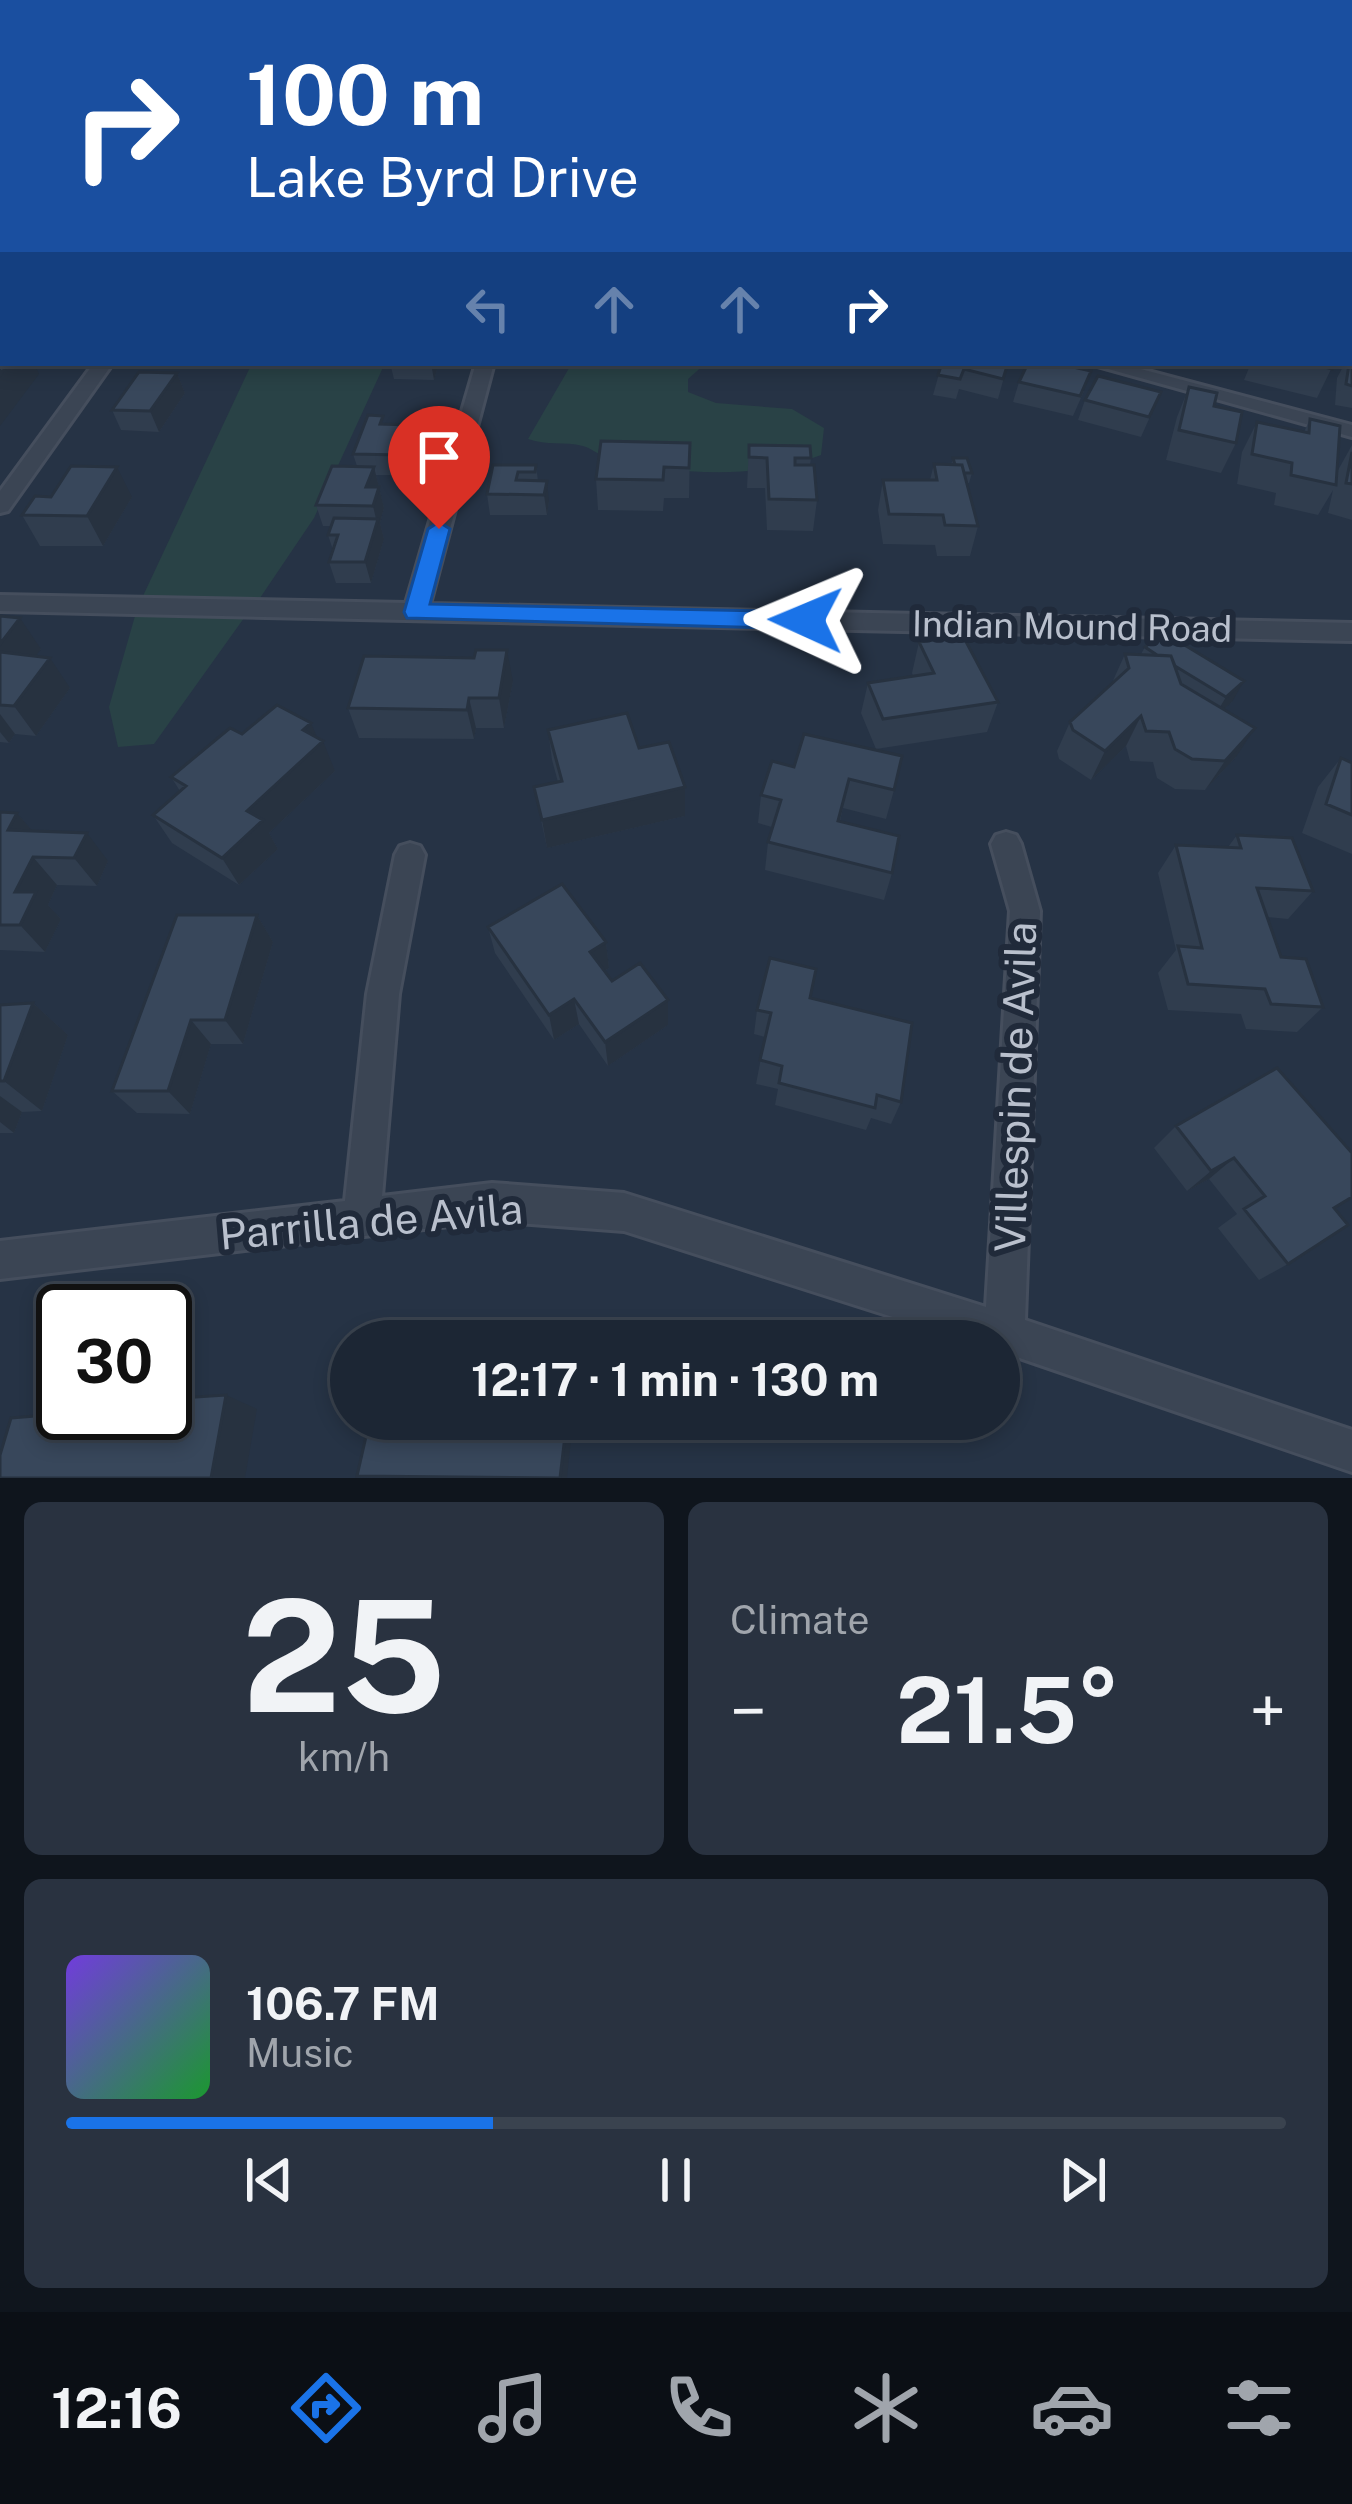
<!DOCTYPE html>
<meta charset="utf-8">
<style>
:root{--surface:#1c2634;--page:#293240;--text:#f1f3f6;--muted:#a0a5ac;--line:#3a434f;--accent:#1a73e8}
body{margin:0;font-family:"Public Sans",sans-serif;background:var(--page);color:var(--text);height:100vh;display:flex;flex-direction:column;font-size:45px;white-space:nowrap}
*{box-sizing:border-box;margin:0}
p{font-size:39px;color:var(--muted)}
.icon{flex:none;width:66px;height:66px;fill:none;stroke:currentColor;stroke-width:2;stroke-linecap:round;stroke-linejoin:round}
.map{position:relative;height:1478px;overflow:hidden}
.drawer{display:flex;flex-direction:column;gap:24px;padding:24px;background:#0f151d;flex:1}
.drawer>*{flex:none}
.hud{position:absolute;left:0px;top:0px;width:1353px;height:366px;box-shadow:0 6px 18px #0003,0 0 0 3px var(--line);background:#1a4fa0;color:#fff;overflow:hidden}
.speed{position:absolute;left:36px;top:1284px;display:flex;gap:24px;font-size:60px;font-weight:700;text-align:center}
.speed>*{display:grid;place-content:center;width:156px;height:156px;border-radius:50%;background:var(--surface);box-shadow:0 6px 18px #0003,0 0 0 3px var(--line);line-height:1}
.speed .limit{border:6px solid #111;border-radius:18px;background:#fff;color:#111}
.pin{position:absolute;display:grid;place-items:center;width:102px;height:102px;color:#fff;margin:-123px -51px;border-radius:50% 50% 50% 0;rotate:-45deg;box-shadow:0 0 12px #0007}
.pin .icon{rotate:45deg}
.me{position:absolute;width:132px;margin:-66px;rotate:271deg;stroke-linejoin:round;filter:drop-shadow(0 0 9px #0008)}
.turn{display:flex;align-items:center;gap:42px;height:252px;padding:0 48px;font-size:54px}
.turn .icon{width:156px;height:156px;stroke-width:2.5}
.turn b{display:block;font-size:84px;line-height:102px}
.lanes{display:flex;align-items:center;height:114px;padding:0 48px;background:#0003;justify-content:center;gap:60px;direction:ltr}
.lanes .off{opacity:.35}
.big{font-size:90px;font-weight:700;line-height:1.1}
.drawer .widget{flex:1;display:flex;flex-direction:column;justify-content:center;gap:18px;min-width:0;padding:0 42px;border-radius:18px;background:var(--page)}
.drawer .dial{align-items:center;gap:0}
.dial b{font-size:156px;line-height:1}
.song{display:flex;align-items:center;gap:36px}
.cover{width:144px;height:144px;border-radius:18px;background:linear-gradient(135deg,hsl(260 70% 55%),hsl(130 70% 35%))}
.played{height:12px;border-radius:6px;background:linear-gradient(90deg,var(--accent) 35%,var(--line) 35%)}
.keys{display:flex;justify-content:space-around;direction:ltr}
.heat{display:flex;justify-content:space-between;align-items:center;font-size:66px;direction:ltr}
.drawer .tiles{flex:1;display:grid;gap:24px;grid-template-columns:1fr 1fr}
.widget:last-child{grid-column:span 2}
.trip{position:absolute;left:330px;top:1320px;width:690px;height:120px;border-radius:60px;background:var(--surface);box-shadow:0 6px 18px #0003,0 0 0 3px var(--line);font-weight:700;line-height:120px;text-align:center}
.tabs{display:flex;height:192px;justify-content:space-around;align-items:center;background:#0b0f15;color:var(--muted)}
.tabs .icon{width:84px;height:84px}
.tabs .active{color:var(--accent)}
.tabs b{font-size:54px;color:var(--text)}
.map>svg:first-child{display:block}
</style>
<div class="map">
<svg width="1352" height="1478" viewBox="0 0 1352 1478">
<rect width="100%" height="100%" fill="#263345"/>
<path fill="#294246" d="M252 363H385L314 518 260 598 143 596Z
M572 363H706L688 379V392L716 403 792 409 824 428 821 455C758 480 674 475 608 458 599 455 591 448 583 446 564 441 547 446 528 439Z
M135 616 244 618 154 744 118 747 109 707Z"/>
<path fill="#182944" d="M507 0H1079L1083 3H503Z"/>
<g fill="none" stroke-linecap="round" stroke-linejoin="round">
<defs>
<path id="minor" d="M1247 0H1258L1260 3H1249Z
M1352 2V8H1350L1346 3Z
M0 68H3V76H0Z
M1350 89 1352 90V99L1350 98Z
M1350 159H1352V167H1350Z
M3 190V202L0 203V191Z
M94 363H113L8 511 0 513V491Z
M476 363H494L430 604 1352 623V641L0 611V595L406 603Z
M1087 363H1118L1352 425V437Z
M1006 832 1016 835 1021 844 1040 911 1025 1320 1352 1430V1472L999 1351V1341H968L624 1231 492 1221 0 1279V1241L345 1201 367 994 395 855 400 846 410 843 420 846 425 855 399 994 382 1196 492 1183 624 1193 986 1307 1010 911 991 844 996 835Z"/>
</defs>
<use href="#minor" stroke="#454e5d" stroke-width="6"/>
<use href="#minor" fill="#3b4554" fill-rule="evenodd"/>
</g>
<path fill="#303d4e" d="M0 0H27L24 3H3V7H0Z
M103 0 159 1 155 3H104Z
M1352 359V408L1335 405 1337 378 1345 363H1350Z
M390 363H439L434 380 394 379Z
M942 363H1008L998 399 959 389 956 399 933 395Z
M1175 363H1199L1197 368Z
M1223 363H1243L1241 367Z
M1251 363H1334L1317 398 1244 380Z
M177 373 185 393 159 432 121 430 112 410Z
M1019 382 1084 391 1073 416 1013 402Z
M1189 387 1214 406 1236 443 1221 473 1166 460 1177 417Z
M1161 392 1141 437 1078 420 1085 400Z
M1310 419 1337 472 1352 445V520L1328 513 1333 490 1318 515 1274 505 1276 493 1237 484 1242 452 1257 422 1304 432Z
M385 424 417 445 407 475H376L384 508 380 523 384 539 371 583H336L329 562 333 550 328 535 331 526H323L316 505 357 466 353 454Z
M690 443 689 498H664L663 511 598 510 596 479Z
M749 445 811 458 810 465 817 500 813 531 767 530 765 488H747Z
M953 458 972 473 969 483H967L978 526 970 556H937L935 545 883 544 878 510 883 480H930L934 464 951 465Z
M493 465H536L538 481 549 501 547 515H490L487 494Z
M132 497 103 546H40L22 515Z
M0 616 41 649 35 656 70 688 36 736 15 734 9 743 0 742Z
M919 642 998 702 987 732 876 749 861 713 868 683 913 676 912 673Z
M1145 647 1232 702 1223 709 1236 757 1205 790 1175 789 1157 778 1153 762 1130 761 1126 746 1091 780 1059 759 1057 751 1070 722 1111 685 1125 654H1141Z
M513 681 504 728H476L474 739 359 738 348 708Z
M548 730 639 748 685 816 547 848 534 787 558 782 552 760Z
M242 734 318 738 335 771 269 833 278 849 239 885 172 843 153 815 180 791 171 777Z
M1341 758 1352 763V854L1302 833 1318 787Z
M772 761 894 790 886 819 843 808 840 821 892 873 884 900 765 870 768 842 772 827 758 823 761 795Z
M0 812 17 813 32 831 108 861 97 886 57 885 48 905 61 919 45 952 0 950Z
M1237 835 1313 891 1288 919 1267 917 1281 957 1323 1007 1297 1032 1246 1029 1241 1014 1168 1010 1158 973 1176 950 1158 873 1176 845 1228 847Z
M257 915 273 942 243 1044H211L190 1114 137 1113 112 1091Z
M488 927 606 942 609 968 605 971 612 981 668 1000V1025L608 1066 579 1024 554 1040 495 953Z
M810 998 901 1102 891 1124 871 1118 866 1130 775 1105 778 1089 756 1084 765 1037 754 1034 757 1010Z
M33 1003 68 1035 42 1111 22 1112 14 1133H0V1005Z
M1176 1126 1334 1208 1288 1264 1259 1280 1218 1228 1237 1214 1209 1179 1187 1191 1154 1148Z"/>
<path fill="#273240" d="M131 0H158L155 3H132Z
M3 32V57L0 51V33Z
M0 121 3 128V144L0 147Z
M9 363H34L39 374 0 426V375Z
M431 363H439L434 380Z
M177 373 185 393 159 432 150 411Z
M412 425 417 445 407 475 402 455Z
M117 467 132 497 103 546 87 516Z
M374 467 379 487 372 508 366 487Z
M547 481 549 501 547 515 544 495Z
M379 487 384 508 380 523 384 539 371 583 365 562 377 523 373 506Z
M20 618 41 649 16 682 0 660V644Z
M507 650 513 681 504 728 499 698Z
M50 658 70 688 36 736 14 706Z
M1244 681 1232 702 1214 717 1226 697Z
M469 698 476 728 474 739 467 710Z
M0 714 15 734 9 743 0 732Z
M1141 716 1126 746 1091 780 1105 751Z
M311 723 320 744 323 741 335 771 269 833 278 849 239 885 222 858 247 811 303 730Z
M1255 728 1236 757 1205 790 1225 761Z
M685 787V816L547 848 542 820Z
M17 813 41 841 8 830Z
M87 833 108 861 97 886 74 858Z
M33 857 57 885 48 905 61 919 45 952 20 925 15 892Z
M257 915 273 942 243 1044 225 1020Z
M606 942 609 968 594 978 590 952Z
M574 999 579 1024 554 1040 549 1015Z
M668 1000V1025L608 1066 605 1042Z
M33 1003 68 1035 42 1111 4 1081Z
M191 1020 211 1044 190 1114 168 1091Z
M0 1096 22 1112 14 1133 0 1122Z
M1234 1158 1209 1179 1187 1191 1211 1171Z
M226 1395 257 1409 245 1478H211Z
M72 1413 113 1426 109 1442 67 1431Z
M567 1419H573L567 1478H560Z"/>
<path fill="#38475b" stroke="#273240" stroke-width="3" d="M188 0H217L215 2H186Z
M1180 0H1196L1198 3H1182Z
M0 344H3V363H9L0 375Z
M1350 358 1352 359V386L1346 384Z
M942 363H1008L1003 379 964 369 960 379 938 375Z
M1028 363H1055L1091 371 1080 396 1019 382Z
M1309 363H1334L1332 369Z
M139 372 177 373 150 411 112 410Z
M1098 376 1161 392 1149 417 1085 400Z
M1189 387 1217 393 1214 406 1242 412 1236 443 1179 430Z
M368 415 383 416 380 424 412 425 402 455 353 454Z
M1310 419 1340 426 1336 485 1291 475 1292 463 1252 454 1257 422 1309 433Z
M601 441 690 443 689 468 664 467 663 480 596 479Z
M749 445 810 446 811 458H795V465H814L817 500 769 499 767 458 749 457Z
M1352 452V484L1346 483Z
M953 458H967L972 473H964L962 465H955Z
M934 464 962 465 978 526 945 525 943 515 889 514 883 480H937Z
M493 465H536L535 472H518L516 480 547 481 544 495 487 494Z
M71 466 117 467 87 516 22 515 35 496 51 497Z
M332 466 374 467 366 487H379L373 506 316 505Z
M334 518 378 519 365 562H329L338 535H328Z
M0 616 20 618 0 644Z
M1163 632 1244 681 1226 697 1175 666 1171 656 1157 655 1145 647Z
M963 636 998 702 883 719 868 683 934 673 919 642Z
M476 650H507L499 698H469L467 710 348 708 364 656 474 658Z
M0 652 50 658 14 706 0 705Z
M1125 654 1171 656 1181 684 1255 728 1225 761 1192 759 1175 749 1169 732 1146 731 1141 716 1105 751 1073 730 1070 722 1129 668Z
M277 705 311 723 303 730 323 741 247 811 263 820 222 858 153 815 186 786 171 777 230 728 242 734Z
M627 713 639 748 669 742 685 787 542 820 534 787 562 781 548 730Z
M804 734 902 756 894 790 849 779 838 821 899 836 892 873 768 842 781 800 761 795 772 761 794 767Z
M1341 758 1352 763V815L1326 804Z
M0 812 17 813 8 830 87 833 74 858 33 857 15 892H36L20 925H0Z
M1237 835 1292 838 1313 891 1257 888 1281 957 1306 959 1323 1007 1271 1004 1265 989 1188 984 1178 946 1202 948 1176 845 1241 848Z
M562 884 606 942 590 952 612 981 640 963 668 1000 605 1042 574 999 549 1015 488 927Z
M177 915H257L225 1020H191L168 1091H112Z
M770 958 816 969 810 998 912 1023 901 1102 877 1095 875 1108 779 1083 782 1066 760 1060 771 1013 757 1010Z
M33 1003 4 1081H0V1005Z
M1277 1068 1352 1153V1197L1334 1208 1348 1225 1288 1264 1244 1209 1265 1196 1234 1158 1211 1171 1176 1126Z
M226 1395 211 1478H0V1455L11 1418 72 1413 67 1431 157 1424 160 1413H165V1399Z
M370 1419H567L560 1478 357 1476Z"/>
<path fill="#1a73e8" stroke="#114b97" stroke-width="3" d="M439 522 450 529 430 604 806 612 819 620 806 629 407 618 404 612 428 529Z"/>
<g text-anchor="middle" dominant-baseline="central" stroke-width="12" stroke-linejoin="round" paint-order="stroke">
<g font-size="36" fill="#b9c0cd" stroke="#202a3a">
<text transform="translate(1072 626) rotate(1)">Indian Mound Road</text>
</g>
<g font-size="42" fill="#b9c0cd" stroke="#202a3a">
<text transform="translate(1015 1087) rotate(-88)">Villespin de Avila</text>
<text transform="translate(371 1221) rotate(-5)">Parrilla de Avila</text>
</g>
</g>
</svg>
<div class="speed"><div class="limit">30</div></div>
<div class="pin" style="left:439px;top:529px;background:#d93025"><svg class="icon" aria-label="arrive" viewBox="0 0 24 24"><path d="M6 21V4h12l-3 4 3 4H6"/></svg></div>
<svg class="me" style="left:806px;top:620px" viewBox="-20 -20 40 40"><path d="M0-17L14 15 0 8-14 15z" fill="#1a73e8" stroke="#fff" stroke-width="4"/></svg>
<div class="trip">12:17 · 1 min · 130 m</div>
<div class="hud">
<div class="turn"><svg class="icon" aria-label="right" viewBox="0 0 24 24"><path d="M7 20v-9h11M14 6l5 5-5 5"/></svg><div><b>100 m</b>Lake Byrd Drive</div></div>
<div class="lanes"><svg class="icon off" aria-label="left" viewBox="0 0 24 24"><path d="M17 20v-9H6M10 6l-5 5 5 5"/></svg><svg class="icon off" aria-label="ahead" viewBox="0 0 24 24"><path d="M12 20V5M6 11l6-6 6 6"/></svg><svg class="icon off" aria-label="ahead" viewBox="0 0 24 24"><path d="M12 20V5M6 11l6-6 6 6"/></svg><svg class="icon" aria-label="right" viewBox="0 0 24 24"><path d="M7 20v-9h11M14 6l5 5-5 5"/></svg></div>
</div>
</div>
<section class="drawer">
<div class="tiles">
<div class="widget dial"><b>25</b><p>km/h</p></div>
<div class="widget"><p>Climate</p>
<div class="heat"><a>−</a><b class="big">21.5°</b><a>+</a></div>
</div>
<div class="widget">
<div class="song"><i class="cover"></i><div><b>106.7 FM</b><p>Music</p></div></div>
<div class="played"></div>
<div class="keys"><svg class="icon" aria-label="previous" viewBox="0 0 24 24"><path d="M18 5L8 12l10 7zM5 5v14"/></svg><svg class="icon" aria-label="pause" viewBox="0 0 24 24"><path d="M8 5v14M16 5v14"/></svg><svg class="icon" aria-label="next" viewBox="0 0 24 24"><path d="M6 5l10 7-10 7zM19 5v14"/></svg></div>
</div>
</div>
</section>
<nav class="tabs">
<b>12:16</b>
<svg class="icon active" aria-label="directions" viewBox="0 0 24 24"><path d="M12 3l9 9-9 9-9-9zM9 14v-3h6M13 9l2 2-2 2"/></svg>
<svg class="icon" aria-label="music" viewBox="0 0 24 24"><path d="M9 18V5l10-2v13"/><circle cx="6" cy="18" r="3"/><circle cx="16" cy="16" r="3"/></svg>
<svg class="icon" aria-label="phone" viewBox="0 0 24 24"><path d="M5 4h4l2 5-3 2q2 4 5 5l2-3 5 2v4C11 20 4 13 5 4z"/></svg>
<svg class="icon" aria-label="climate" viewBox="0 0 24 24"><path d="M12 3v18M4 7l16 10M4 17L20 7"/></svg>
<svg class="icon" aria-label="car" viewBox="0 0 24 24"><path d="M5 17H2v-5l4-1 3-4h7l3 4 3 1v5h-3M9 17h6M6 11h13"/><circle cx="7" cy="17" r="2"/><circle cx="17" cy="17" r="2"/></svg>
<svg class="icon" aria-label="filters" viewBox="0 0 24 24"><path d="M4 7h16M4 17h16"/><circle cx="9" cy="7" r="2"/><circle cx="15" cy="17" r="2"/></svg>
</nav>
